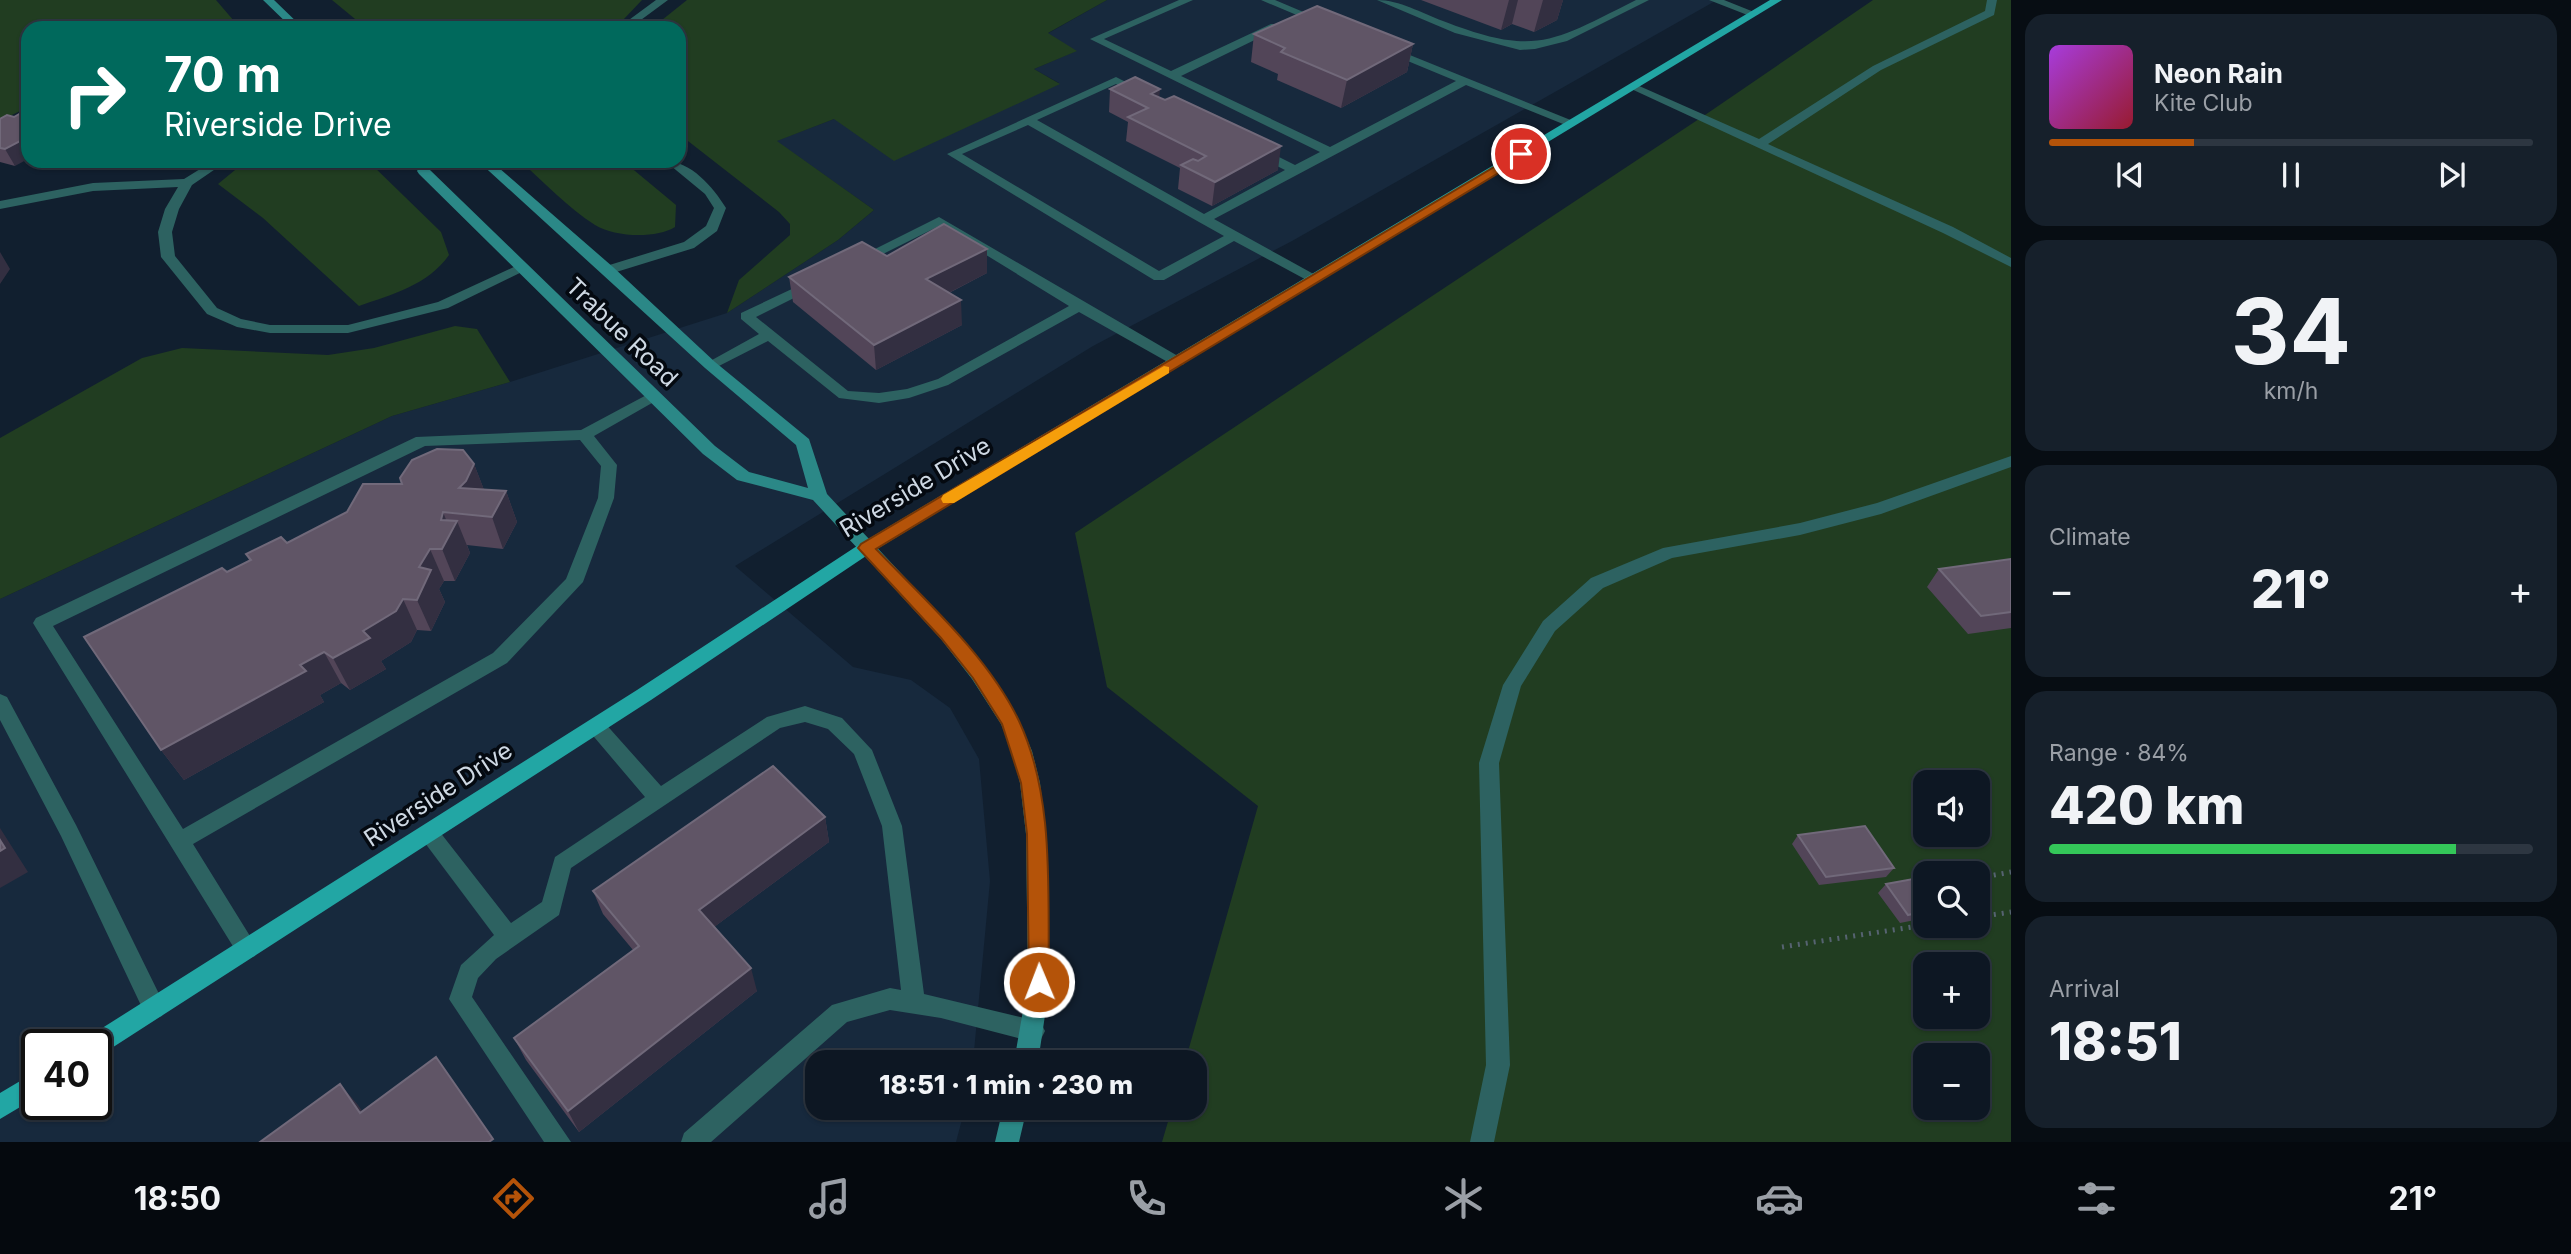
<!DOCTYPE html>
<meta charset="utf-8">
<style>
:root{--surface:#0d1723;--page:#16202b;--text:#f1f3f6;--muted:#9a9fa6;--line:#2d3641;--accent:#b45309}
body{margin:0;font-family:Inter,sans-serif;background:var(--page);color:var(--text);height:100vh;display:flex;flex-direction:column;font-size:26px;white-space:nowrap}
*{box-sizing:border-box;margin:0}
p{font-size:23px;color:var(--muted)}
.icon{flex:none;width:38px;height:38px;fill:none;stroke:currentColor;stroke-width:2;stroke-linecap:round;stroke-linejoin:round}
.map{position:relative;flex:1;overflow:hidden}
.panel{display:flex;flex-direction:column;gap:14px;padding:14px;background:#070d13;width:560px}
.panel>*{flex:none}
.guide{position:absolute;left:21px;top:21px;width:665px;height:147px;border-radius:21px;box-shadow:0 2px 5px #0004,0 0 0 2px var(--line);background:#00695c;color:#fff;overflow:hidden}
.tools{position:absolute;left:1913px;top:770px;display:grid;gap:14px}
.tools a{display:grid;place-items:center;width:77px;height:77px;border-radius:14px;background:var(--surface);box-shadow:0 2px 5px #0004,0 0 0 2px var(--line);font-size:35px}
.speed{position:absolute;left:21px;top:1029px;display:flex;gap:14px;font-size:35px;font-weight:700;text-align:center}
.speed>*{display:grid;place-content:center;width:91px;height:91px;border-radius:50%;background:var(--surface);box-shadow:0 2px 5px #0004,0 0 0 2px var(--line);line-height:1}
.speed .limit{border:4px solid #111;border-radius:10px;background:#fff;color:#111}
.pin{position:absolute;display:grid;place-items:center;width:60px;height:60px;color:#fff;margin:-30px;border:4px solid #fff;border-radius:50%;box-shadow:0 2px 7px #0007}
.me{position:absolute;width:77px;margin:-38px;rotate:359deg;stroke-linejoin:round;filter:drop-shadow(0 0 5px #0008)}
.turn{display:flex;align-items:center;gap:24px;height:147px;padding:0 28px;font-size:32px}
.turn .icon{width:91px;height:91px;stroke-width:2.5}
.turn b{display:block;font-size:49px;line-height:60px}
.big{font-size:52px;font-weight:800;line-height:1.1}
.panel .card{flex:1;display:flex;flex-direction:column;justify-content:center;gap:10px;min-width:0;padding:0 24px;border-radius:21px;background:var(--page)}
.panel .dial{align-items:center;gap:0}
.dial b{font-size:91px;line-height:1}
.song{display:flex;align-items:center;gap:21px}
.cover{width:84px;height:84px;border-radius:10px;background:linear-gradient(135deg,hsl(280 70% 55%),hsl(350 70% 35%))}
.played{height:7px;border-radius:4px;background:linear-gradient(90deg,var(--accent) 30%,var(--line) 30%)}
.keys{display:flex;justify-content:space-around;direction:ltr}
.heat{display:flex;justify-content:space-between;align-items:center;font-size:38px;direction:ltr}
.charge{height:10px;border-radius:5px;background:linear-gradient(90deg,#34c759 84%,var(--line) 0)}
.trip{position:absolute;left:805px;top:1050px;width:402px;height:70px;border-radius:21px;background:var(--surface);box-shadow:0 2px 5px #0004,0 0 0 2px var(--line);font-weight:800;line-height:70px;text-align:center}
.dock{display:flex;height:112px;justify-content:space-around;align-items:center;background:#05090e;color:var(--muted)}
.dock .icon{width:49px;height:49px}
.dock .current{color:var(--accent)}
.dock b{font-size:32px;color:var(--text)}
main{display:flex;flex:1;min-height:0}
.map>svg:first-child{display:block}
</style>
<main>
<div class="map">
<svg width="2011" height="1142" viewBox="0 0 2011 1142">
<rect width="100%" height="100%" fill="#111f2f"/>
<path fill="#17293d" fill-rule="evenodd" d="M1107 0H1717L1292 241 1093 346 735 566 853 667 911 680 950 708 979 759 990 881 973 1062H817V1108H965L956 1142H0V599L392 416 510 382 727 313 838 240 874 210 776 141 834 119 1059 83 1034 69 1076 51 1047 34ZM37 1045H96V1104H37Z"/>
<path fill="#213d21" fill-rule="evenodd" d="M0 0H216L240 28H28V107L0 121Z
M332 0H642L623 20 607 28H366Z
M687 0H1107L1048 33 1077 51 1034 69 1060 84 894 161 834 119 777 141 874 210 838 240 727 313 739 280 790 235V224L779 212 679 134V28H652Z
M1873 0H2011V1142H1162L1172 1108H1195V1062H1185L1258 806 1107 687 1075 533 1702 117ZM1925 782H1978V835H1925ZM1925 873H1978V926H1925ZM1925 964H1978V1017H1925ZM1925 1055H1978V1108H1925Z
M246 161H368L441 232 449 255C428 285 393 294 359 306L263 218 218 184Z
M520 161H623L676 205 675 227C656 239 614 237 595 225 568 208 544 182 520 161Z
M455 326 477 329 510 382 392 416 0 599V438L142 358 182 348 328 355 374 348Z"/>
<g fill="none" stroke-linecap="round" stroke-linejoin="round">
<path stroke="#566371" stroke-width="5" stroke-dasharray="2 6" stroke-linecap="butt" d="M1978 878 2011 872
M1978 917 2011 912
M1782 947 1925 925"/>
<path fill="#2d6261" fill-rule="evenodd" d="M1179 0H1193L1104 39 1171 71 1271 24H1279V28L1181 76 1330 147 1456 81 1386 52V48L1390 47 1578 123 1568 126 1466 85 1214 219 1319 277 1321 280 1314 284 1234 241 1164 280H1154L947 154 1116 77 1149 94 1139 96 1116 84 1037 120 1204 214 1285 170 1255 155V149H1263L1295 165 1320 152 1090 39ZM1028 125 1199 222 1224 236 1159 271 962 154Z
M1261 0H1275L1327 22 1318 24Z
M1377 0C1400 0 1421 13 1443 21 1536 57 1552 42 1636 0H1649L1567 41 1535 49 1520 50 1455 33Z
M1709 0H1724L1759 14 1750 16Z
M1987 0H1997L1994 15 1881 70 1768 144 1953 227 2011 258V267L1943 233 1627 87 1637 85 1759 139 1873 66 1985 11Z
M939 217 1183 359 1185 362 1183 365H1173L1079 312 948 385 909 398 879 403 839 398 768 341 715 368 710 370 703 365 759 334 741 319V313L811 280 816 281V287L756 317 848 391 879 393 907 389 938 379 1069 306 939 226 863 264 858 265 851 261Z
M654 391 659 393 662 396 659 399 594 436 617 465 614 498 583 582 507 663 193 844 258 949 255 956 247 959 239 956 36 628 33 623 36 618 416 437 581 430ZM580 440 601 466 598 498 566 579 493 653 183 829 53 626 425 446Z
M2011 456V467L1881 514 1800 535 1672 558 1603 588 1555 631 1521 686 1499 763 1510 1065 1494 1142H1470L1486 1065 1479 763 1503 685 1543 621 1591 578 1663 548 1800 523 1877 503Z
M0 694 7 697 76 825 162 1000 165 1008 162 1016 154 1019 146 1016 61 836 0 720Z
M805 706 842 718 872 750 902 826 924 994 1033 1020 1041 1023 1045 1031 1041 1039 1033 1042 941 1018 890 1010 847 1022 711 1142H681L684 1133 832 1005 890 988 901 990 882 826 854 754 828 729 805 722 780 728 571 868 559 915 496 959 478 978 472 997 571 1142H544L449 999 461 965 494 935 422 839 419 833 422 827 429 824 436 827 511 923 542 902 555 857 645 797 589 731 586 726 589 721 596 718 603 721 661 786 767 717Z"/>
<path fill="#2d6261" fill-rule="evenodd" d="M656 0H668L630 28H618Z
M213 161H227L192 185 179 209 172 232 175 256 217 308 241 319 270 325H348L438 302 516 266H526L528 269 448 308 348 333H270L237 327 207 314 161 257 158 232 165 209 178 187 93 191 0 209V201L93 183 184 179Z
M665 161C691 161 713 187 726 208L717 231 694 248 613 273H603V267L684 242 706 226 714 208 705 194Z"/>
<path fill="#2b8887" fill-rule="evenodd" d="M263 0H274L303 28H292Z
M423 161H435L430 170 715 446 749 472 808 488 796 445 705 368 478 161H491L613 267 715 362 809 439 827 494 953 629 986 669 1017 716 1032 751 1040 783 1046 834 1050 982 1038 1062H1014L1028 982 1026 834 1020 783 1012 751 1001 724 972 679 941 639 813 500 737 480 703 454 419 174 417 171Z
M1003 1108H1027L1019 1142H995Z"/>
<path fill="#22a6a4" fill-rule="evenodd" d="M1770 0H1782L872 552 651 700 104 1053 96 1056V1045H84L88 1037 637 690 860 544Z
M37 1071V1097L0 1119V1093Z"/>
</g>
<path fill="#524558" d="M1421 0H1563L1557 20 1534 32 1512 24 1501 30Z
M1254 34 1413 44 1407 72 1341 108 1277 80 1278 74 1251 62Z
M1110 89 1160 98 1278 170 1212 206 1178 189 1180 168 1126 141 1128 122 1109 112Z
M0 119 15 166 0 162Z
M987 249V273L949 293 962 325 876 370 793 302 789 277 887 256Z
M474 464 484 490 506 491 517 522 503 549 467 545 470 553 455 581H444L439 589 445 602 431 631 417 630 411 642 381 661 386 669 350 690 341 683 320 695 324 702 184 780 161 750 227 572 249 560 246 554 287 543 402 484Z
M2011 559V628L1968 634 1927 587 1939 569Z
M825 817 829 842 714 927 757 991 579 1132 526 1060 514 1038 633 950 603 914 593 891Z
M1798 835 1894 868 1886 877 1819 885 1792 844Z
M1925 879V918L1900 923 1878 893 1886 884Z"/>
<path fill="#332f41" d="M1509 0H1518L1512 24 1501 30Z
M1543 0H1563L1557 20 1534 32Z
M1413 44 1407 72 1341 108 1347 80Z
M1160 89 1158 112 1151 94Z
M28 137V159L15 166 5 149Z
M1281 146 1278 170 1212 206 1215 182Z
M987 249V273L927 304 926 279Z
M0 252 10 269 0 284Z
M961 300 962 325 876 370 874 345Z
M474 464 486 495 459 488Z
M506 491 517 522 503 549 492 517Z
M443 512 451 532 457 521 470 553 455 581 442 549 441 520Z
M430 549 444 581 439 589 445 602 431 631 417 600 419 567Z
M403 599 417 630 411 642 381 661 386 669 350 690 333 658 363 631Z
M324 652 341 683 320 695 324 702 184 780 161 750 300 665Z
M825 817 829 842 706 933 699 910Z
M0 828 28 872 0 888Z
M751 968 757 991 579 1132 568 1111Z
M340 1084 358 1105 377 1133 360 1113Z"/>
<path fill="#605566" stroke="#71697a" stroke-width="2" d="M1317 6 1413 44 1347 80 1281 52 1285 48 1254 34Z
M1135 77 1160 89 1151 94 1165 100 1174 96 1281 146 1215 182 1181 165 1193 159 1198 161 1206 156 1128 117 1148 108 1110 89Z
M28 109V137L5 149 0 148V119L7 115 14 117Z
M944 224 987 249 926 279 961 300 874 345 789 277 862 242 887 256Z
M437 449 463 450 474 464 466 481 459 488 506 491 492 517 443 512 441 520 457 521 442 549H430L419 567 431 570 417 600 403 599 396 611 363 631 370 638 333 658 324 652 300 665 306 671 161 750 84 637 222 568 227 572 251 560 246 554 281 537 287 543 347 512 363 484H402L400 478 412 460Z
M2011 559V612L1981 616 1939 569Z
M773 766 825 817 699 910 751 968 568 1111 514 1038 639 946 593 891Z
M1865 826 1894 868 1826 877 1798 835Z
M0 840 5 848 0 851Z
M1924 877 1925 879V911L1908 915 1886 884Z
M436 1057 493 1139 489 1142H260L340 1084 360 1113Z"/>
<path fill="#b45309" stroke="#753606" stroke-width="2" d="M1521 151 1526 154 1525 157 876 549C925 600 988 656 1019 721 1056 800 1047 897 1049 982L1046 989 1039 992 1032 989 1029 982 1027 834 1021 783 1002 724 973 678 941 638 858 548 861 544Z"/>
<path fill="#f59e0b" d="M1164 366 1169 367V373L954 503H943L941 499 943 495Z"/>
<g text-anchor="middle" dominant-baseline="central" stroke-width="7" stroke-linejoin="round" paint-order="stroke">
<g font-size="24" fill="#ced8e3" stroke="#040910">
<text transform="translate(622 332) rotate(44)">Trabue Road</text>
<text transform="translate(915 487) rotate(-31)">Riverside Drive</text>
<text transform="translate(438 794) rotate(-33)">Riverside Drive</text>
</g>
</g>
</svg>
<div class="tools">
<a><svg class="icon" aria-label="sound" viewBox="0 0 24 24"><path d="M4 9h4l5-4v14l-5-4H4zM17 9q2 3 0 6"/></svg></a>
<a><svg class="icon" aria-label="search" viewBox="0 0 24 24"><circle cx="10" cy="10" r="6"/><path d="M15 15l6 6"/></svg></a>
<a>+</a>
<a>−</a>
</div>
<div class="speed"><div class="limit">40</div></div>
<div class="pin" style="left:1521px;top:154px;background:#d93025"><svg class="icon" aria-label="arrive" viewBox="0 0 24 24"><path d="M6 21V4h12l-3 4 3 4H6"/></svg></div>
<svg class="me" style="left:1039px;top:982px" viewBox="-20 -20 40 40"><circle r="17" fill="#b45309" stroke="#fff" stroke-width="3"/><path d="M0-11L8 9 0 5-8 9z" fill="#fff"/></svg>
<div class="trip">18:51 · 1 min · 230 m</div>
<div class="guide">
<div class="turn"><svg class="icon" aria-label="right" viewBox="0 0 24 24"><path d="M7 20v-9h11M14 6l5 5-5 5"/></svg><div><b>70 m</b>Riverside Drive</div></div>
</div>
</div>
<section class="panel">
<div class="card">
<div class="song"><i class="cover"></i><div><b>Neon Rain</b><p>Kite Club</p></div></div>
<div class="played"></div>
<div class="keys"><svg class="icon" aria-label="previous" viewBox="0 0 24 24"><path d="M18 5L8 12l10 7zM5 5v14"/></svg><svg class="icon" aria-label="pause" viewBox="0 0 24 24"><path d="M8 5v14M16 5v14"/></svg><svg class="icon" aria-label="next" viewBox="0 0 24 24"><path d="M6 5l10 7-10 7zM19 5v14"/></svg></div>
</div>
<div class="card dial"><b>34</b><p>km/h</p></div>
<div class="card"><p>Climate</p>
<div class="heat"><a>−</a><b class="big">21°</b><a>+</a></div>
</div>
<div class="card"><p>Range · 84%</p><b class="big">420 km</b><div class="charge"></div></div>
<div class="card"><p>Arrival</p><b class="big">18:51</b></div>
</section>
</main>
<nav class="dock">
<b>18:50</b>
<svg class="icon current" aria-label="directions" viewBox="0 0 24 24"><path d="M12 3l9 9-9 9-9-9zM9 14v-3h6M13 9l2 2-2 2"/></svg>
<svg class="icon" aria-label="music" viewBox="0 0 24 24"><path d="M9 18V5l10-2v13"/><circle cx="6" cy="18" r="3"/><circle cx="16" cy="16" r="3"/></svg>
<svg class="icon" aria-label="phone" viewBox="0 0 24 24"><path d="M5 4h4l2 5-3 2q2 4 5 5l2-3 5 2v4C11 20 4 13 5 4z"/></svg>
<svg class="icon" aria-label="climate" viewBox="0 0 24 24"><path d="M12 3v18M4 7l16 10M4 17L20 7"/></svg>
<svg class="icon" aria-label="car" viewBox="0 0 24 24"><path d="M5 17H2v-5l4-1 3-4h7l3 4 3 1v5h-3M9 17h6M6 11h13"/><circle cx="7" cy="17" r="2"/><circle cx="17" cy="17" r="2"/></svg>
<svg class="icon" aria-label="filters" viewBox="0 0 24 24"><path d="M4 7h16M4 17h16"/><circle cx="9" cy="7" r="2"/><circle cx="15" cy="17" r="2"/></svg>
<b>21°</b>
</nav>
